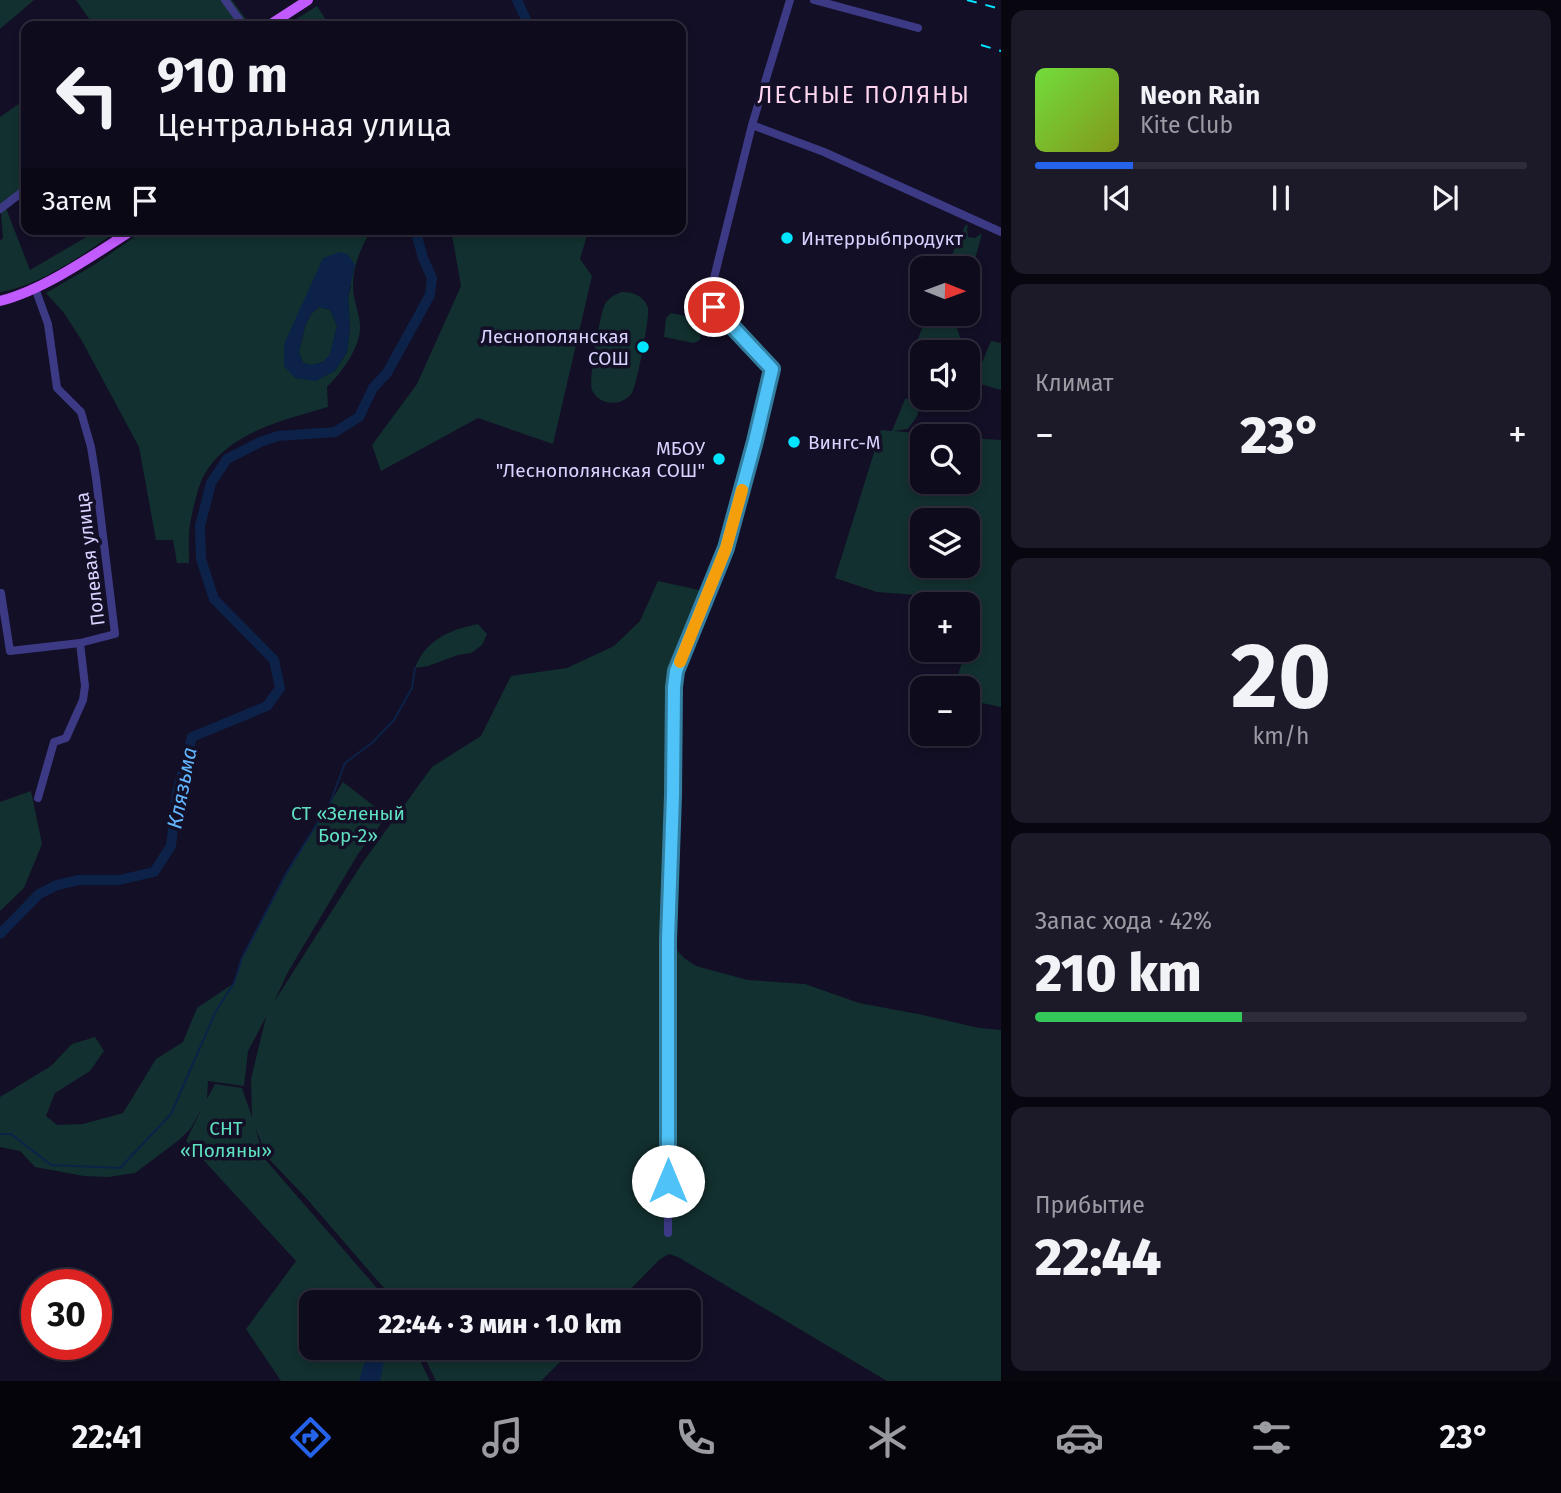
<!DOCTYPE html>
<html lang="ru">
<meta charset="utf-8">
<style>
:root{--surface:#0e0b1c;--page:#1c1929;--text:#f1f3f6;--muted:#9b9ba3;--line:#2e2b3b;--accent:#2563eb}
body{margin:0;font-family:"Fira Sans",sans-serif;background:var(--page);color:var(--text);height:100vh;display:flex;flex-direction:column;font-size:26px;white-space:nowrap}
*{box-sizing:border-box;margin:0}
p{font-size:23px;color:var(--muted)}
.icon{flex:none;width:38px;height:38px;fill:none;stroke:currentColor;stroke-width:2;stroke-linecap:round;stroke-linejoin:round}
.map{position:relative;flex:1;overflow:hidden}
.details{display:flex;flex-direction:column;gap:10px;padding:10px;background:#08060f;width:560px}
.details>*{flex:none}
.guide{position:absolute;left:21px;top:21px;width:665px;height:214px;border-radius:14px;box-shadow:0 4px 10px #0003,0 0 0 2px var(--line);background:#0e0b1c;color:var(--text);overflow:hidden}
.needle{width:46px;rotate:91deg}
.tools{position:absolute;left:910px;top:256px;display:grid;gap:14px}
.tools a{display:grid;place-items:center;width:70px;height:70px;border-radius:14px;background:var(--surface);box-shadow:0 4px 10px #0003,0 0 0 2px var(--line);font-size:35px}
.speed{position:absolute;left:21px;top:1269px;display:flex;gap:14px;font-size:35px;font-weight:700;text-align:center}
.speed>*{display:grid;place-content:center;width:91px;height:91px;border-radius:50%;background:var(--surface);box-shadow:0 4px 10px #0003,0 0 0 2px var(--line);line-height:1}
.speed .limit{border:10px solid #d22;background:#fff;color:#111}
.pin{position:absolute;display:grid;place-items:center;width:60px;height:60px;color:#fff;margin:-30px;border:4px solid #fff;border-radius:50%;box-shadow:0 2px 7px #0007}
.me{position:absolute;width:77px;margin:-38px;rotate:0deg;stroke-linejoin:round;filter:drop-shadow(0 0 5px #0008)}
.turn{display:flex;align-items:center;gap:24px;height:147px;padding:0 21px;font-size:32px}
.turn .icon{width:91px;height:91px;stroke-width:2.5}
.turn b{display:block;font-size:49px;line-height:60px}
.then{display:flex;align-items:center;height:66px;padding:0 21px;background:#0003;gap:14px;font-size:26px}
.big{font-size:52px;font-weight:800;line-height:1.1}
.details .widget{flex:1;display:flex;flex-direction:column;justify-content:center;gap:10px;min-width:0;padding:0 24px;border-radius:14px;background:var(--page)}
.details .dial{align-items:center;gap:0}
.dial b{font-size:91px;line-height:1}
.song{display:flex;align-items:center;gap:21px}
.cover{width:84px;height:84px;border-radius:10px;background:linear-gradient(135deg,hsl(100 70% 55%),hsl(70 70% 35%))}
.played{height:7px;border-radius:4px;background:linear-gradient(90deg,var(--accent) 20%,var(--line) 20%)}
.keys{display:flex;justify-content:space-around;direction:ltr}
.heat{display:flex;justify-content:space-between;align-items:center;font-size:38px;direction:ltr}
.charge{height:10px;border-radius:5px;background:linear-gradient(90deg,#34c759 42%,var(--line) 0)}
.trip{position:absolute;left:299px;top:1290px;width:402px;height:70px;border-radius:14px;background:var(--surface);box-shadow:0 4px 10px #0003,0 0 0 2px var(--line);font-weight:800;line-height:70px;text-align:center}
.menu{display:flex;height:112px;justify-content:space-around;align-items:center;background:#06040b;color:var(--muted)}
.menu .icon{width:49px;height:49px}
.menu .selected{color:var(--accent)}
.menu b{font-size:32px;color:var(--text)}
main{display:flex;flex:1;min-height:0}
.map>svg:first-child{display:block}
</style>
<main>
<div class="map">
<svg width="1001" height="1381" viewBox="0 0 1001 1381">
<rect width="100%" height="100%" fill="#130f26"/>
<path fill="#12302f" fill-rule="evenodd" d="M0 0H34L0 29Z
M76 0H232L251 26H94Z
M317 6 330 26H285Z
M818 89 837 96 834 105 814 98Z
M26 99V184L4 203 30 270 88 236 86 229H120C87 252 40 286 0 292V241L3 238 1 213 0 212V117Z
M966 224 968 227 967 229 968 237 975 238 982 233 968 287V268H946Z
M146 229H372C361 247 353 265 353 286 353 301 361 316 360 330 358 351 341 373 327 387L328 407C284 420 227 432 203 477 198 487 192 513 190 524 188 537 189 550 189 563H177L173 540H156L139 447 82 341 64 313 46 293 94 265ZM340 252 351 287 348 296 350 329 347 352 335 371 284 366Z
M451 229H589L580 259 592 276 553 444 478 418 381 471 372 445 417 384 461 286Z
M622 292C634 292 644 296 648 308 650 316 637 385 632 393 622 407 599 406 592 390 588 382 600 313 605 304 609 298 615 294 622 292Z
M319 307 330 310 337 326 330 355 323 362 312 365 303 363 299 352 305 326 311 314Z
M671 313 700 319 703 324 700 340 694 343 664 337 666 318Z
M928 313H959L956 325 965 352H922V358L912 354Z
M991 341 1001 343V390L974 382Z
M918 398 923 401 916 418 908 429 894 431 946 436H922V481H968V438L1001 440V707L968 700V688H954L966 649H968V643L981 600 877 592 835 578 881 430 892 431 905 399ZM922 520H968V565H922Z
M658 581 708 592 676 671 668 940 684 958 696 966 748 980 805 984 859 1003 923 1015 979 1028 1001 1030V1381H887L678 1257 669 1254 659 1260 618 1302H396L307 1199 267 1157 255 1127 264 1158 389 1302H312V1348H414L430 1381H281L246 1329 296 1261 186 1141 202 1108 191 1128 179 1140 135 1173 108 1177 84 1176 35 1167 20 1151 0 1147V1097L51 1066 72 1044 95 1037 104 1051 90 1071 55 1093 46 1116 57 1125 83 1124 123 1113 156 1059 183 1042 197 1008 234 983 242 958 287 872 343 782 387 816 358 854 288 972 274 1002 363 862 432 767 481 736 511 676 567 668 614 646 640 621ZM266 1017 251 1079 252 1117 242 1088 215 1084 207 1099 208 1081 244 1086 248 1051Z
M478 624 487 634 482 645 471 653 458 655 428 666 415 668C426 639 450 630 478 624Z
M31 791 42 844 24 888 0 911V802Z
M420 1348H574L541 1381H436Z"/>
<path fill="#0c2248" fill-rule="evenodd" d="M340 252 348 254 355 265 348 296 350 329 347 352 335 371 316 381 295 378 284 366V344L323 258ZM319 307 330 310 337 326 330 354 323 362 312 365 303 363 299 352 305 326 311 314Z
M368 1351 384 1361 380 1381H359Z"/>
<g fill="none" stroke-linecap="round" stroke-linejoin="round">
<path stroke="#0c2248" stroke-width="2" d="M0 1134H11L51 1165 120 1168 171 1114 216 1011 234 983 242 958 287 872 330 803 345 763 373 742 394 720 412 688 415 668"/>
<path stroke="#0c2248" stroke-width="10" d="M517 0 529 26
M0 934 39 894 57 885 79 880H119L154 872 171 846 177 793 192 737 267 706 280 688 274 660 214 599 201 559 200 526 211 483 227 459 260 442 278 436 335 432 359 417 373 388 387 373 430 295 432 278 423 258 415 229"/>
<path stroke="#3d3a85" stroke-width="8" d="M225 0 244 26
M814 0 918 28
M752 125 824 152 1001 232
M0 209 26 189
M35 288 48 324 57 388 81 412 91 447 96 478 115 634 80 643 85 686 83 700 66 738 54 742 38 798
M1 593 10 651 80 643
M668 1233V940L673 795 674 687 676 671 726 548 755 441 772 369 717 310C709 300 712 290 714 278L752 125 790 0"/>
<path stroke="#c25bff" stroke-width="10" d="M268 26 308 0
M0 301C44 290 95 254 134 229"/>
<path stroke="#00e5ff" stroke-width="2" stroke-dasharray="10 9" stroke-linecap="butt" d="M967 0 1001 9
M981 45 1001 51"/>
</g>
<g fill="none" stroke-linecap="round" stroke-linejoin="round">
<defs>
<path id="route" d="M668 1181V940L673 795 674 687 676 671 726 548 755 441 772 369 714 307"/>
</defs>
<use href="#route" stroke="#337fa1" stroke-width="18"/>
<use href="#route" stroke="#4fc3f7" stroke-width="12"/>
<path stroke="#f59e0b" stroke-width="12" d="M680 662 726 548 742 490"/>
</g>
<g fill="#00e5ff" stroke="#130f26" stroke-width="2.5">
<circle cx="787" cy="238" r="7"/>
<circle cx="643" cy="347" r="7"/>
<circle cx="794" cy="442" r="7"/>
<circle cx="719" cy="459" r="7"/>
</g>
<g text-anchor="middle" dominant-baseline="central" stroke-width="7" stroke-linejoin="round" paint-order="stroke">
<g font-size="19" fill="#d9d4ff" stroke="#130f26" text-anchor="start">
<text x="801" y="238">Интеррыбпродукт</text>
<text x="629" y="336" text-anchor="end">Леснополянская<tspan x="629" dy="22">СОШ</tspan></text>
<text x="808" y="442">Вингс-М</text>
<text x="705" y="448" text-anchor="end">МБОУ<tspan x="705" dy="22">"Леснополянская СОШ"</tspan></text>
</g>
<g font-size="19" fill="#d9d4ff" stroke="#130f26">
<text transform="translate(90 559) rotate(-97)">Полевая улица</text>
</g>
<g font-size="19" fill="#5fe0c0" stroke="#130f26">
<text x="348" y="813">СТ «Зеленый<tspan x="348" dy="22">Бор-2»</tspan></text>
<text x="226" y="1128">СНТ<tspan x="226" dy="22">«Поляны»</tspan></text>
</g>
<g font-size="21" font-style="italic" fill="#62b6ff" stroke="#130f26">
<text transform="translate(182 788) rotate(-79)">Клязьма</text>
</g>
<g font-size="23" letter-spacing="2" fill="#ffd6f0" stroke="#130f26">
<text x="864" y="95">ЛЕСНЫЕ ПОЛЯНЫ</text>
</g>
</g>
</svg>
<div class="tools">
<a><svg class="needle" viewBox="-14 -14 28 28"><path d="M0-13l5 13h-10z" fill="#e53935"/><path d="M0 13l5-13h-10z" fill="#9b9ba3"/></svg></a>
<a><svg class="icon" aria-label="sound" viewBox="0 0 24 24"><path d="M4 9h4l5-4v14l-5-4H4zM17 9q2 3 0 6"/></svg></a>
<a><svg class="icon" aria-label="search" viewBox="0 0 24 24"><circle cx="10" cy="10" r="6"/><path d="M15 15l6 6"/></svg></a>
<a><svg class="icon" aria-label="layers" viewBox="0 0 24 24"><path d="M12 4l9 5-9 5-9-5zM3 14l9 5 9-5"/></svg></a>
<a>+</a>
<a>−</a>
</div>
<div class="speed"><div class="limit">30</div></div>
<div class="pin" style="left:714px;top:307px;background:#d93025"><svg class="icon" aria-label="arrive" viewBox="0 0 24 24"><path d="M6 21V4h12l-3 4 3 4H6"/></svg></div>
<svg class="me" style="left:668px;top:1181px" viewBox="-20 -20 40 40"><circle r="19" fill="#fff"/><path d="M0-13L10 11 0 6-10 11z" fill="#4fc3f7"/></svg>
<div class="trip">22:44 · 3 мин · 1.0 km</div>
<div class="guide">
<div class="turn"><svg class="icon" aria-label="left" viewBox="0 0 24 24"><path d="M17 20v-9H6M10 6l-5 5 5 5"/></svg><div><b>910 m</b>Центральная улица</div></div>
<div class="then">Затем<svg class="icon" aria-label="arrive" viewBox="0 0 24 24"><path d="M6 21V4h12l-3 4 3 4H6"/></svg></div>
</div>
</div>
<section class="details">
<div class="widget">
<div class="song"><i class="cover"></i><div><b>Neon Rain</b><p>Kite Club</p></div></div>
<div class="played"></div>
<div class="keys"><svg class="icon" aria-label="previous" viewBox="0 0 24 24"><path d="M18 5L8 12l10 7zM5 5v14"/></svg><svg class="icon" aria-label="pause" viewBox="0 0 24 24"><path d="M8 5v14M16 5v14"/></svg><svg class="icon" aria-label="next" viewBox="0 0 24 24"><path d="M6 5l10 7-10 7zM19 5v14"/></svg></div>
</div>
<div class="widget"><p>Климат</p>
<div class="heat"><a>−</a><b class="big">23°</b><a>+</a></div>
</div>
<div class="widget dial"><b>20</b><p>km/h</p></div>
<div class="widget"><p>Запас хода · 42%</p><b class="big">210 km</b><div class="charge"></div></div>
<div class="widget"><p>Прибытие</p><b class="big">22:44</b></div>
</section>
</main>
<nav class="menu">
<b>22:41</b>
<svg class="icon selected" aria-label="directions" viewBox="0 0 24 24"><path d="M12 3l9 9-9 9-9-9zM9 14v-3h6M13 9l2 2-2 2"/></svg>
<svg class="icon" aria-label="music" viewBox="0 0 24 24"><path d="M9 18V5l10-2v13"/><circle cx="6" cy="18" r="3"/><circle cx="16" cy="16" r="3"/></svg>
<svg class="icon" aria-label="phone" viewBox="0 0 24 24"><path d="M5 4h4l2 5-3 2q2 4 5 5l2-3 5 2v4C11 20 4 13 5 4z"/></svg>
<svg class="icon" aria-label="climate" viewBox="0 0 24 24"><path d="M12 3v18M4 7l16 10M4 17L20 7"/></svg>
<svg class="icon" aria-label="car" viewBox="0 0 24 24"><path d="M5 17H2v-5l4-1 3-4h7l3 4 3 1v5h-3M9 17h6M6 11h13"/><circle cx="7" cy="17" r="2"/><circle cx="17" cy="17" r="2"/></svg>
<svg class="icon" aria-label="filters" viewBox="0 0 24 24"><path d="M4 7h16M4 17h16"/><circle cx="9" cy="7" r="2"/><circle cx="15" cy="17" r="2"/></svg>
<b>23°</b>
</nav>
